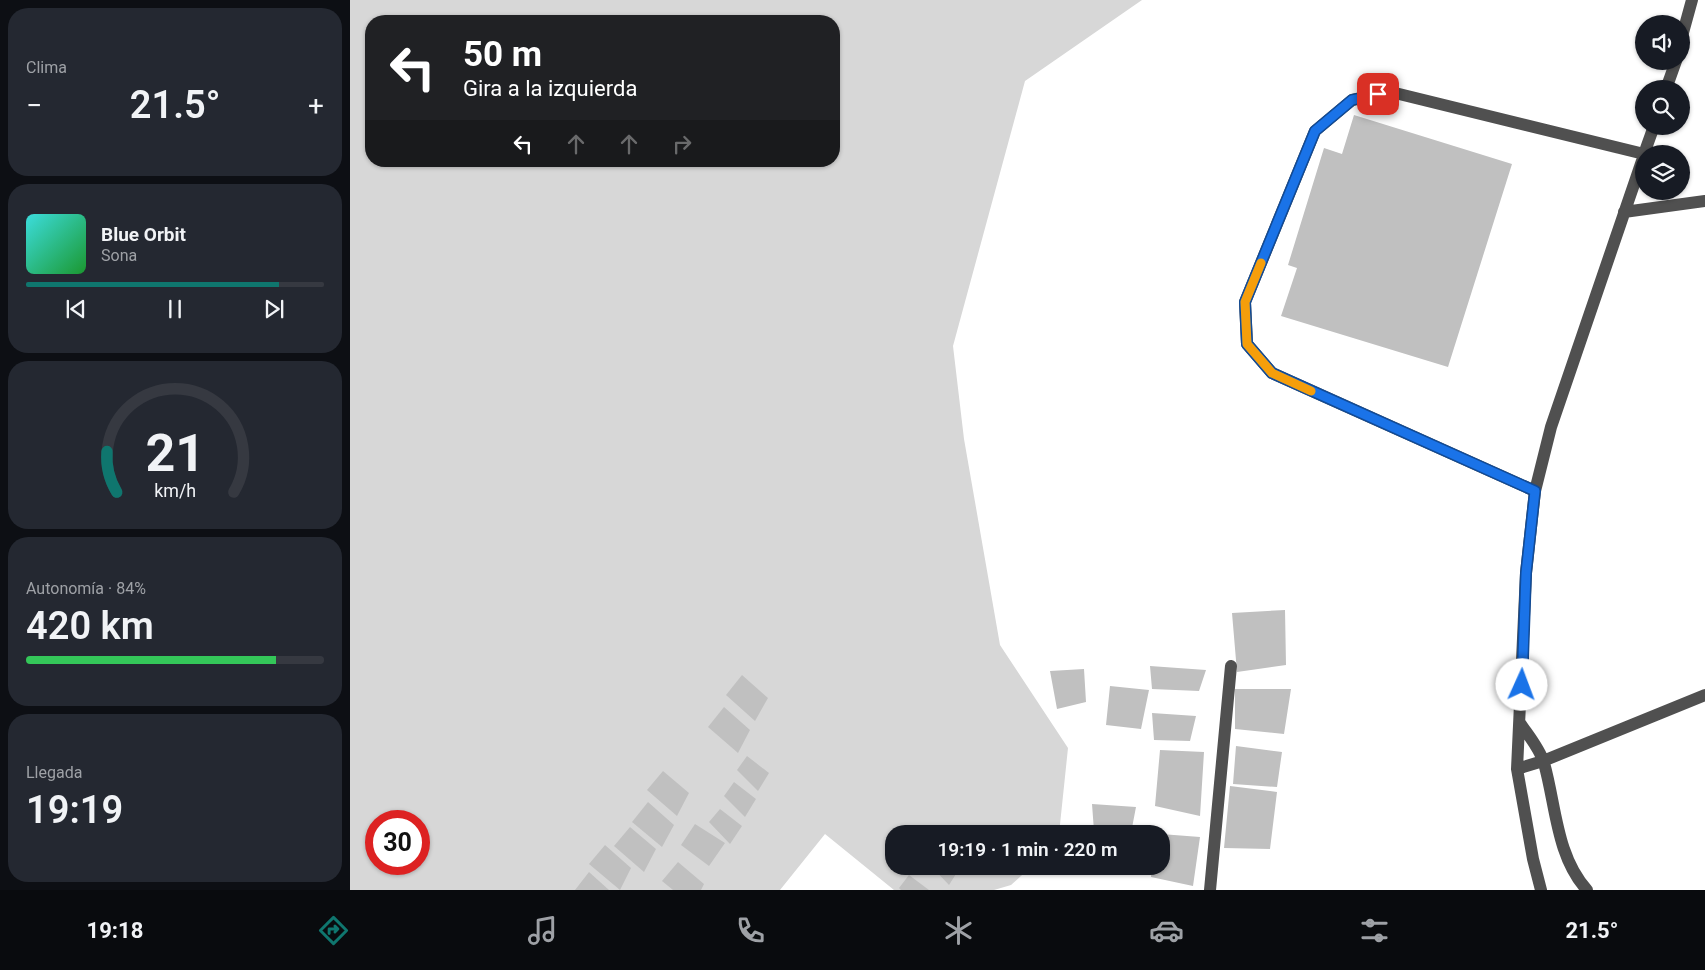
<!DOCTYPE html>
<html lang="es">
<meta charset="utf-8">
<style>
:root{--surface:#171b24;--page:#242831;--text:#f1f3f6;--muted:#9ea1a6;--line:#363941;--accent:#0f766e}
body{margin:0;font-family:Roboto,sans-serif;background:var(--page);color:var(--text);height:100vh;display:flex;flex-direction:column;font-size:19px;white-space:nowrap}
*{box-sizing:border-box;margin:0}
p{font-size:16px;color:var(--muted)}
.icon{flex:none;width:28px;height:28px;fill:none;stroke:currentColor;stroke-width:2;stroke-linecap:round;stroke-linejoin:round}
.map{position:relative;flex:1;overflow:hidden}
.side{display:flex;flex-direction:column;gap:8px;padding:8px;background:#0d0f14;width:350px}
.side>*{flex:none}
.guide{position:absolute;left:15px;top:15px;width:475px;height:152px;border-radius:20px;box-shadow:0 1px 4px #0004;background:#202124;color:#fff;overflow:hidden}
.tools{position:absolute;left:1285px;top:15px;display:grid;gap:10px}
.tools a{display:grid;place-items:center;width:55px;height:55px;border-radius:50%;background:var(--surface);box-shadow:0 1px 4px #0004;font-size:25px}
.speed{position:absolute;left:15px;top:810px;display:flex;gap:10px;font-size:25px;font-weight:700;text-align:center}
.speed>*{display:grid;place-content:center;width:65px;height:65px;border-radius:50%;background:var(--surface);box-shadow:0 1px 4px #0004;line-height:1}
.speed .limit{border:8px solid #d22;background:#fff;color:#111}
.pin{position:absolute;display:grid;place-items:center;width:42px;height:42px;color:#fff;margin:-21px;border-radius:10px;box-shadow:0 2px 8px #0006}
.me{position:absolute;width:55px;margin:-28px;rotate:2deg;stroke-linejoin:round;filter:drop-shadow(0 0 4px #0008)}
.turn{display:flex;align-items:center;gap:18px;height:105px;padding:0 15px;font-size:22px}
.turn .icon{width:65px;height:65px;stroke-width:2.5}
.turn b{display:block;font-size:35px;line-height:42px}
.lanes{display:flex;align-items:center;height:48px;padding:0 15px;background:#0003;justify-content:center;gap:25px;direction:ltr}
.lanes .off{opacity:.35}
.big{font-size:38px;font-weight:600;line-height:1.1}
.side .tile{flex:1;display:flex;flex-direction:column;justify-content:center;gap:8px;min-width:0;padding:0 18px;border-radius:20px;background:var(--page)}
.side .dial{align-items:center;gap:0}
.dial svg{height:130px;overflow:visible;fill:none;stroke:var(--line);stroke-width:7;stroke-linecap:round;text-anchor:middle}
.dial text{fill:var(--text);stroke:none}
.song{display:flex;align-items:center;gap:15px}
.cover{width:60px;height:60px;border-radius:8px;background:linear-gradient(135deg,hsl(180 70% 55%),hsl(130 70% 35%))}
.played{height:5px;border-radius:2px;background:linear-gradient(90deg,var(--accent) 85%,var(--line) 85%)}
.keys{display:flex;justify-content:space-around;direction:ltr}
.heat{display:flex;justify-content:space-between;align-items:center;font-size:28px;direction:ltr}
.charge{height:8px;border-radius:4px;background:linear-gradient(90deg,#34c759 84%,var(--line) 0)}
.trip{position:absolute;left:535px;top:825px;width:285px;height:50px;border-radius:20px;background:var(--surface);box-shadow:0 1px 4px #0004;font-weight:600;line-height:50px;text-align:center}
.tabs{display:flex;height:80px;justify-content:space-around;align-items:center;background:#090b0e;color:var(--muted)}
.tabs .icon{width:35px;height:35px}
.tabs .selected{color:var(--accent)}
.tabs b{font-size:22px;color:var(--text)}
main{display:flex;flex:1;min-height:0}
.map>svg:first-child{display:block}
</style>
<main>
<section class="side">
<div class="tile"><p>Clima</p>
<div class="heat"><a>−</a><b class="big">21.5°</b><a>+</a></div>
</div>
<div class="tile">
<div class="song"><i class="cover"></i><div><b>Blue Orbit</b><p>Sona</p></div></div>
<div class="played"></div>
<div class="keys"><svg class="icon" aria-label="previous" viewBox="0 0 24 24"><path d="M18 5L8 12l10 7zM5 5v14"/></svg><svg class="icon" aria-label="pause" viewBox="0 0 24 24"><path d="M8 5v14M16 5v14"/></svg><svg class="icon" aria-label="next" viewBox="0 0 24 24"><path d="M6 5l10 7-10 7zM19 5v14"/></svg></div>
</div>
<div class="tile dial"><svg viewBox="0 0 100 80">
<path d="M14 69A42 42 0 1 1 86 69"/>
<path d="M14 69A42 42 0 0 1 8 44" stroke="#0f766e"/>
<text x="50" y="56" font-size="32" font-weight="700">21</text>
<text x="50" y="72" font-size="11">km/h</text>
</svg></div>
<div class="tile"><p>Autonomía · 84%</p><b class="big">420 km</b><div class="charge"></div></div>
<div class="tile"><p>Llegada</p><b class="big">19:19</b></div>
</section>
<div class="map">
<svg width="1355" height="890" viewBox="0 0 1355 890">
<rect width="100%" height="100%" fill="#fff"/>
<path fill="#d7d7d7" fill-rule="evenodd" d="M0 0H792L675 81 603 346 614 439 650 645 718 748 709 834H544V866H682L661 885 644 890H544L475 834 430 890H0ZM21 21H484V161H21ZM26 821H69V864H26Z"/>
<path fill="#c0c0c0" d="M1004 115 1162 164 1098 367 931 316 947 268 938 265 974 148 992 154Z
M935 610 936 665 887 672 882 613Z
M800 666 856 670 849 691 802 689Z
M734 669 736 702 707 709 700 671Z
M392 675 418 698 405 721 376 695Z
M760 686 799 690 791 729 756 725Z
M885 689H941L934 734 885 729Z
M374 707 400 730 388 753 358 727Z
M802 713 846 716 840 741 804 740Z
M886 746 932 752 927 787 883 784Z
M810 750 854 752 850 816 805 806Z
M397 756 419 773 408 791 387 770Z
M313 771 339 793 327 816 297 790Z
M384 782 406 799 395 817 374 796Z
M880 786 927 792 920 849 874 848Z
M298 802 324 825 312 847 282 822Z
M742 804 786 807 781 833 744 831Z
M370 809 392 826 380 844 359 822Z
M345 824 375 843 359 866 331 845Z
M280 827 306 849 294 872 264 846Z
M811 834 850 837 843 886 801 877 802 866H811Z
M255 845 281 868 270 890 239 864Z
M328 862 354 884 351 890H323L312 881Z
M581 866H611L599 885Z
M239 872 259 890H225Z
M559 875 579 890H551L549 888Z"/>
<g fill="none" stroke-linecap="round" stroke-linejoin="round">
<path stroke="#505050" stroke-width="12" d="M1331 40 1342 0
M1316 89 1326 61
M1294 154 1304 126
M1274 212 1355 201
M1185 491 922 373 897 344 895 302 965 131 1002 100 1041 92 1294 154
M1170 723C1178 735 1190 749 1194 763 1206 805 1206 856 1237 890
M1167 769 1193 761 1355 695
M860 890 881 666
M1191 890 1183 859 1167 769 1176 573 1185 491 1201 427 1294 155"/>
</g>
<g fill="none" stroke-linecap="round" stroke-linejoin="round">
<defs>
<path id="route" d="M1028 94 1002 100 965 131 895 302 897 344 922 373 1185 491 1176 573 1172 685"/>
</defs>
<use href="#route" stroke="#114b97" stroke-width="12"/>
<use href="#route" stroke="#1a73e8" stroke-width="9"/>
<path stroke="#f59e0b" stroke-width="9" d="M911 263 895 302 897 344 922 373 961 391"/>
</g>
</svg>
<div class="tools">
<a><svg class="icon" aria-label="sound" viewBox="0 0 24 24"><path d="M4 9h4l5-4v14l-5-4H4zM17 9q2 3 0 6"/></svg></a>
<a><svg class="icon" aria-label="search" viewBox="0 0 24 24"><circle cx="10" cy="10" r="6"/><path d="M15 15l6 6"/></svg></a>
<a><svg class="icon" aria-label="layers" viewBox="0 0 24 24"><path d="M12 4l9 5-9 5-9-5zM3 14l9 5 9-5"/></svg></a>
</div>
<div class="speed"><div class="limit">30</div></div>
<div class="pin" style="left:1028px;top:94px;background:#d93025"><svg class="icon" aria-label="arrive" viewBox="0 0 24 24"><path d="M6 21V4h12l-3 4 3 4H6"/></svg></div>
<svg class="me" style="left:1172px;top:685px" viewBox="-20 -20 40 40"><circle r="19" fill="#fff"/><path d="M0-13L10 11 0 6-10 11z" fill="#1a73e8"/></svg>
<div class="trip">19:19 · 1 min · 220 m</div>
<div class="guide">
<div class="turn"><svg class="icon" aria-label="left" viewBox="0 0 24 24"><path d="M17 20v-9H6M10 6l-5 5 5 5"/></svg><div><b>50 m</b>Gira a la izquierda</div></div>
<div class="lanes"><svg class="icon" aria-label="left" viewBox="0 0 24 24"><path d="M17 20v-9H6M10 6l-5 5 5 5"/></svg><svg class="icon off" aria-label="ahead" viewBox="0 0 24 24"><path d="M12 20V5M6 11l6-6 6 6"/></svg><svg class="icon off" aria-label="ahead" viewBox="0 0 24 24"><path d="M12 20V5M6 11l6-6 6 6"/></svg><svg class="icon off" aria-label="right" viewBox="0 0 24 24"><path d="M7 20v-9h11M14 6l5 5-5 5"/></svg></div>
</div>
</div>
</main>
<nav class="tabs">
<b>19:18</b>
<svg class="icon selected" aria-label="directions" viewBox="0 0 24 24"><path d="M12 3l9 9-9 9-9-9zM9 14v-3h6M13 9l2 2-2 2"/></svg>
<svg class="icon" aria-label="music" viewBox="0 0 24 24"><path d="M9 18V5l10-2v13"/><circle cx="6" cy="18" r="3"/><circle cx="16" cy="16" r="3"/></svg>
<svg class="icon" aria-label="phone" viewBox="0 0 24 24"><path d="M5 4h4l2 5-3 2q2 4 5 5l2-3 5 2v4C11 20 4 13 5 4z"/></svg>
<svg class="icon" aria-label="climate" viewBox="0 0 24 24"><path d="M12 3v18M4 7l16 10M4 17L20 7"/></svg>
<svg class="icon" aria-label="car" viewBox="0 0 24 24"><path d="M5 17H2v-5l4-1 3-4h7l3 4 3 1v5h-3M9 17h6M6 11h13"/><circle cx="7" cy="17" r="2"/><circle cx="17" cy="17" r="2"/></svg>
<svg class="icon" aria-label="filters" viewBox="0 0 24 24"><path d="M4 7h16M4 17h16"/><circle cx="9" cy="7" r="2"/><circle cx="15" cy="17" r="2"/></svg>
<b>21.5°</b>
</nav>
